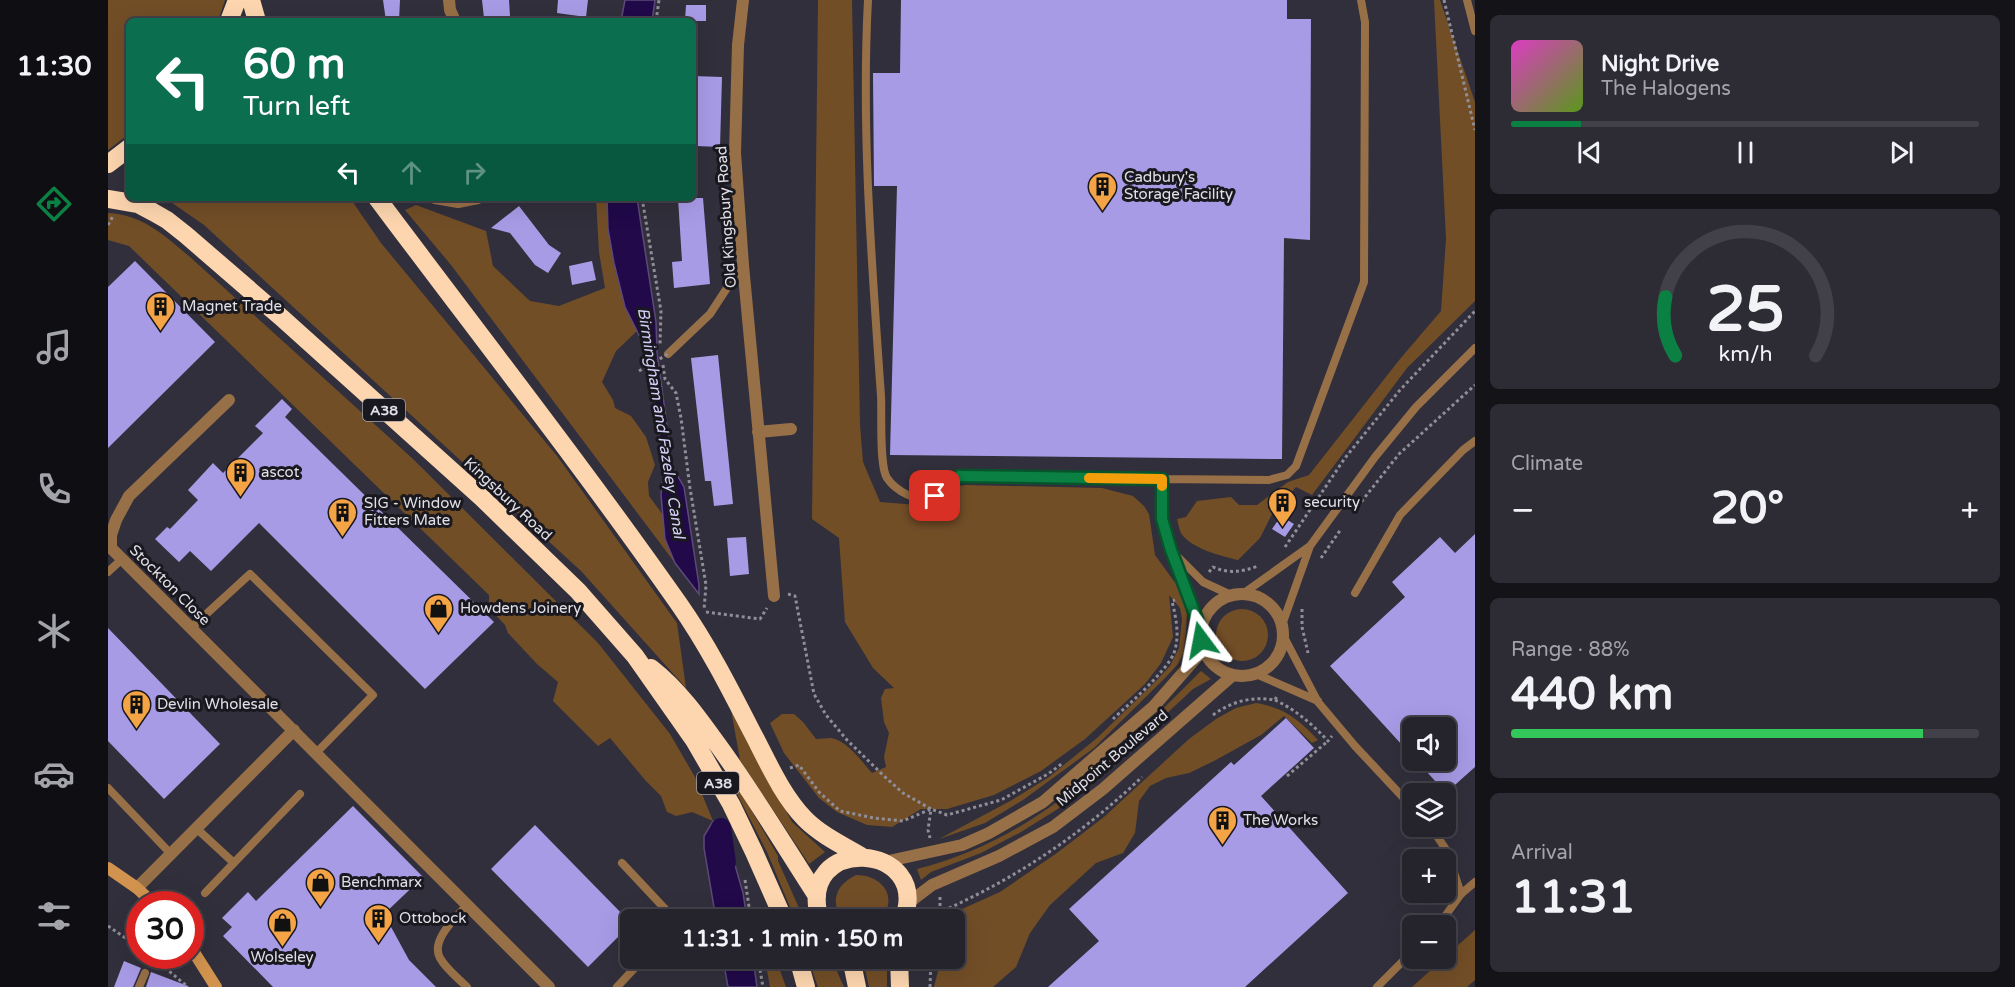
<!DOCTYPE html>
<meta charset="utf-8">
<style>
:root{--surface:#25232c;--page:#2d2b34;--text:#f1f3f6;--muted:#a3a4a9;--line:#424048;--accent:#0b8043}
body{margin:0;font-family:"Varela Round",sans-serif;background:var(--page);color:var(--text);height:100vh;display:flex;flex-direction:column;font-size:22px;white-space:nowrap}
*{box-sizing:border-box;margin:0}
p{font-size:20px;color:var(--muted)}
.icon{flex:none;width:33px;height:33px;fill:none;stroke:currentColor;stroke-width:2;stroke-linecap:round;stroke-linejoin:round}
.map{position:relative;flex:1;overflow:hidden}
.sheet{display:flex;flex-direction:column;gap:15px;padding:15px;background:#141318;width:540px}
.sheet>*{flex:none}
.banner{position:absolute;left:18px;top:18px;width:570px;height:183px;border-radius:9px;box-shadow:0 6px 24px #0002,0 0 0 2px var(--line);background:#0b6e4f;color:#fff;overflow:hidden}
.fabs{position:absolute;left:1294px;top:717px;display:grid;gap:12px}
.fabs a{display:grid;place-items:center;width:54px;height:54px;border-radius:9px;background:var(--surface);box-shadow:0 6px 24px #0002,0 0 0 2px var(--line);font-size:30px}
.speed{position:absolute;left:18px;top:891px;display:flex;gap:12px;font-size:30px;font-weight:700;text-align:center}
.speed>*{display:grid;place-content:center;width:78px;height:78px;border-radius:50%;background:var(--surface);box-shadow:0 6px 24px #0002,0 0 0 2px var(--line);line-height:1}
.speed .limit{border:9px solid #d22;background:#fff;color:#111}
.pin{position:absolute;display:grid;place-items:center;width:51px;height:51px;color:#fff;margin:-26px;border-radius:12px;box-shadow:0 3px 9px #0006}
.me{position:absolute;width:66px;margin:-33px;rotate:347deg;stroke-linejoin:round;filter:drop-shadow(0 0 4px #0008)}
.turn{display:flex;align-items:center;gap:21px;height:126px;padding:0 18px;font-size:27px}
.turn .icon{width:78px;height:78px;stroke-width:2.5}
.turn b{display:block;font-size:42px;line-height:51px}
.lanes{display:flex;align-items:center;height:57px;padding:0 18px;background:#0003;justify-content:center;gap:30px;direction:ltr}
.lanes .off{opacity:.35}
.big{font-size:45px;font-weight:800;line-height:1.1}
.sheet .tile{flex:1;display:flex;flex-direction:column;justify-content:center;gap:9px;min-width:0;padding:0 21px;border-radius:9px;background:var(--page)}
.sheet .dial{align-items:center;gap:0}
.dial svg{height:156px;overflow:visible;fill:none;stroke:var(--line);stroke-width:7;stroke-linecap:round;text-anchor:middle}
.dial text{fill:var(--text);stroke:none}
.song{display:flex;align-items:center;gap:18px}
.cover{width:72px;height:72px;border-radius:9px;background:linear-gradient(135deg,hsl(310 70% 55%),hsl(90 70% 35%))}
.played{height:6px;border-radius:3px;background:linear-gradient(90deg,var(--accent) 15%,var(--line) 15%)}
.keys{display:flex;justify-content:space-around;direction:ltr}
.heat{display:flex;justify-content:space-between;align-items:center;font-size:33px;direction:ltr}
.charge{height:9px;border-radius:4px;background:linear-gradient(90deg,#34c759 88%,var(--line) 0)}
.trip{position:absolute;left:512px;top:909px;width:345px;height:60px;border-radius:9px;background:var(--surface);box-shadow:0 6px 24px #0002,0 0 0 2px var(--line);font-weight:800;line-height:60px;text-align:center}
main{display:flex;flex:1;min-height:0}
.dock{display:flex;flex-direction:column;width:108px;justify-content:space-around;align-items:center;background:#0f0e12;color:var(--muted)}
.dock .icon{width:42px;height:42px}
.dock .current{color:var(--accent)}
.dock b{font-size:27px;color:var(--text)}
.map>svg:first-child{display:block}
</style>
<main>
<nav class="dock">
<b>11:30</b>
<svg class="icon current" aria-label="directions" viewBox="0 0 24 24"><path d="M12 3l9 9-9 9-9-9zM9 14v-3h6M13 9l2 2-2 2"/></svg>
<svg class="icon" aria-label="music" viewBox="0 0 24 24"><path d="M9 18V5l10-2v13"/><circle cx="6" cy="18" r="3"/><circle cx="16" cy="16" r="3"/></svg>
<svg class="icon" aria-label="phone" viewBox="0 0 24 24"><path d="M5 4h4l2 5-3 2q2 4 5 5l2-3 5 2v4C11 20 4 13 5 4z"/></svg>
<svg class="icon" aria-label="climate" viewBox="0 0 24 24"><path d="M12 3v18M4 7l16 10M4 17L20 7"/></svg>
<svg class="icon" aria-label="car" viewBox="0 0 24 24"><path d="M5 17H2v-5l4-1 3-4h7l3 4 3 1v5h-3M9 17h6M6 11h13"/><circle cx="7" cy="17" r="2"/><circle cx="17" cy="17" r="2"/></svg>
<svg class="icon" aria-label="filters" viewBox="0 0 24 24"><path d="M4 7h16M4 17h16"/><circle cx="9" cy="7" r="2"/><circle cx="15" cy="17" r="2"/></svg>
</nav>
<div class="map">
<svg width="1367" height="987" viewBox="0 0 1367 987">
<rect width="100%" height="100%" fill="#312f3b"/>
<path fill="#724e27" d="M0 0H117L110 21H21V134L0 150Z
M710 0H744L752 425 755 462 772 502 822 506 849 486 858 485 994 488 1025 496 1036 506 1041 514 1047 555 1068 584 1076 604 1079 614 1078 631 1075 654 1070 664 1057 678 986 748 915 800 877 823 831 839 904 800 941 777 989 738 1047 682 1062 666 1071 648 1074 619 1072 608 1061 595 1065 637 1053 663 1037 684 977 739 933 771 886 795 839 809H813L784 827 759 825 729 812 711 798 676 753 662 723 674 714H686L695 722 708 739C713 739 718 738 723 738 739 740 754 762 764 773L778 767 776 757 781 733 776 722 773 698 777 689 786 688 765 668 737 622 731 538 704 519Z
M1326 0H1332L1367 102V301L1299 368 1204 495 1188 487 1165 512 1152 538 1130 560C1113 556 1082 548 1073 533 1071 529 1070 523 1069 519L1078 517 1089 501 1123 497 1131 505H1149L1180 482 1201 475 1292 359 1333 311 1338 239Z
M57 198H242L273 243 449 456 569 623 578 688 473 571 96 225Z
M488 198H499C501 245 507 289 530 330L508 351 494 382 505 400 507 408 523 416 538 437 547 465 540 482 541 496 555 515 557 539 567 563 343 265 297 210 308 205 378 231 385 266 422 301 451 306 497 288 491 252Z
M0 213C35 215 56 235 82 257L305 459 490 643 562 734 587 777 605 821 584 812 568 816 559 812 553 796 538 781 502 738 490 746 445 701 450 682 429 664 400 633 397 625 381 608V595L21 246 0 240Z
M1108 635a26 26 0 1 1 52 0a26 26 0 1 1-52 0Z
M1093 671 1103 679 1085 689 1011 758 953 807 913 832 873 853 823 872 813 880 809 869C931 838 1006 757 1093 671Z
M1148 703C1177 708 1190 719 1210 740L1204 743 1176 716 1153 735 1106 761 1081 773 1058 778 1042 786 1031 801 1027 833 1015 853 988 863 942 905 922 933 908 967 885 987H826L833 959 846 958V921L854 909 892 892 949 853 996 817 1081 739 1108 719 1128 708Z
M622 704 684 822 717 852 701 864 632 760Z
M625 779 670 856V861L696 919H687L659 852 624 784Z
M748 875C774 875 791 897 773 919L733 918C722 900 729 884 748 875Z
M1367 930V980L1359 987H1304L1335 959 1338 958V956Z
M657 959H668L678 987H662Z
M700 959H719L727 967 736 987H710Z
M779 961V987H761L756 965Z"/>
<path fill="#21094a" stroke="#5b4a79" stroke-width="1.5" d="M517 0H547L544 21H513Z
M499 198H529L548 322 549 353 565 468 576 487 591 585V594L567 563 557 539 553 495 556 468 540 353 517 307 506 263 500 229Z
M605 821 625 858 635 893 639 919H608L596 848V836Z
M615 959H645L649 987H620Z"/>
<g fill="none" stroke-linecap="round" stroke-linejoin="round">
<path stroke="#21094a" stroke-width="20" d="M613 828 618 863"/>
</g>
<path fill="#a89be6" d="M275 0H292L291 21H278Z
M374 0H401L402 16 376 18Z
M450 0H480L478 17 449 13Z
M793 0H1179V19H1203L1202 240 1176 238 1174 459 782 455 789 186H766L765 73H792Z
M578 5H598V21H577Z
M585 76 614 77 612 147 588 146 589 118H585Z
M570 198H595L602 284 566 288 564 262 574 261Z
M411 206 441 245 453 253 440 273 427 265 402 233 383 228Z
M27 261 107 342 0 448V287Z
M484 261 488 280 464 285 461 266Z
M610 355 625 504 606 506 603 481H597L583 358Z
M174 399 184 409 177 417 386 622 317 689 151 523 103 571 82 551 71 562 47 539 59 527 62 529 90 500 80 490 105 463 115 473 155 433 147 426Z
M1173 516 1186 524 1177 537 1164 529Z
M1367 534V767L1338 793 1308 760H1338V728H1305V757L1222 666 1297 597 1284 582 1332 537 1347 553Z
M638 537 641 574 622 576 619 538Z
M0 628 112 744 56 799 0 741Z
M1178 718 1206 748 1153 796 1240 893 1137 987H940L991 941 961 909 1123 762 1126 765Z
M245 806 315 877 276 914 301 960 328 987H165L115 936 124 927 114 918 140 892 148 901Z
M427 825 522 922V925L480 967 383 869Z
M16 961 33 968 25 987H6Z
M43 972 80 986V987H38Z"/>
<g fill="none" stroke-linecap="round" stroke-linejoin="round">
<path stroke="#908e98" stroke-width="3" stroke-dasharray="3 3" stroke-linecap="butt" d="M1336 0 1367 130
M548 21 551 0
M534 198 553 311 552 344
M0 225 5 216
M555 365 557 379 568 393 573 418 582 488 598 585 596 610
M1246 511 1291 454 1367 385
M1177 547 1237 458 1292 390 1367 311
M1213 558 1233 529
M1101 572 1105 567C1121 574 1133 572 1150 566
M680 594 687 596 706 694 718 715 739 740 776 776 795 793 823 809 820 830 822 838
M1194 609V627L1200 653
M598 612 652 619 659 608
M1167 700C1188 710 1204 724 1220 741L1224 736
M1105 715C1124 701 1145 696 1167 700L1169 696
M1005 719C1021 704 1058 672 1066 653 1072 636 1068 618 1064 601L1067 600
M682 768 691 765 711 792 732 811 766 818 795 821 823 809 839 815 893 800 940 774 955 763
M1179 776 1220 741
M637 880 643 920
M832 912V897
M830 920 832 912C908 879 975 833 1034 777
M0 926 32 948
M43 956 80 987
M650 958 655 987
M822 987 823 958"/>
<path stroke="#987047" stroke-width="8" d="M760 0C753 132 764 265 773 396 774 413 771 466 779 478 787 490 811 505 827 497 834 493 843 482 851 476L1054 479
M1359 0 1367 31
M560 354 602 314 634 265
M1065 552 1095 582 1123 595
M0 572 14 559
M1136 593 1202 546
M1247 593 1292 515 1355 450 1367 441
M1174 625 1202 546 1267 457 1308 407 1367 348
M83 628 142 574 265 695 208 753
M1093 630 1063 550 1054 519V479L1161 480 1179 475 1188 466 1256 282 1257 22 1253 0
M1176 637 1210 702 1247 746 1305 808
M1148 674 1210 701
M0 788 62 853
M1322 826 1339 851 1353 894
M88 828 126 863
M514 863 559 911 558 920
M97 893 192 794
M1330 926 1353 894 1367 882
M31 987 37 973
M359 987C350 978 338 969 332 958 322 940 348 918 359 905
M509 987 536 958
M1269 987 1305 951"/>
<path stroke="#987047" stroke-width="12" d="M341 0 342 10 347 21
M635 0 630 45 627 153 635 265 666 596
M327 198 350 202 370 198
M121 400 21 496 8 520 3 535V548L441 987
M650 432 683 429
M1093 635a41 41 0 1 1 82 0a41 41 0 1 1-82 0Z
M776 862 854 845 881 833 935 802 1046 706 1095 650
M29 888 186 730
M799 904 824 885 891 856 945 827 995 789 1125 675"/>
<path stroke="#d2934e" stroke-width="12" d="M0 868 29 888 46 904
M82 946 108 987"/>
<path stroke="#fdd6af" stroke-width="18" d="M143 0 149 21
M121 21 129 0
M0 164 21 148
M269 198C370 333 474 466 571 604 599 644 621 687 643 730 659 760 673 794 697 819 713 835 734 845 753 856
M0 199 30 204 45 212 59 220 78 235 174 318 373 497 470 591 527 656 586 740 623 804 646 852 676 920
M543 668C570 689 590 717 610 745 645 793 676 845 709 896
M712 920C686 832 826 842 795 920
M690 958 698 987
M743 958 749 987
M791 958 792 987"/>
<path stroke="#908e98" stroke-width="3" stroke-dasharray="3 3" stroke-linecap="butt" d="M531 371 560 354"/>
</g>
<g fill="none" stroke-linecap="round" stroke-linejoin="round">
<defs>
<path id="route" d="M827 496 851 476 1054 479V519L1063 550 1093 630V640"/>
</defs>
<use href="#route" stroke="#07532c" stroke-width="15"/>
<use href="#route" stroke="#0b8043" stroke-width="10"/>
<path stroke="#f59e0b" stroke-width="10" d="M981 478 1054 479V486"/>
</g>
<defs>
<symbol id="building-pin" viewBox="-11 -11 22 30"><path d="M0 17L-7.5 6A9.5 9.5 0 1 1 7.5 6Z" fill="#f4a345" stroke="#19181e"/><path d="M-4-6H4V6H1V3H-1V6H-4ZM-2.5-4.3h1.7v1.8h-1.7ZM.8-4.3h1.7v1.8H.8ZM-2.5-1h1.7V.8h-1.7ZM.8-1h1.7V.8H.8Z" fill="#111"/></symbol>
<symbol id="shop-pin" viewBox="-11 -11 22 30"><path d="M0 17L-7.5 6A9.5 9.5 0 1 1 7.5 6Z" fill="#f4a345" stroke="#19181e"/><path d="M-5-2.5h2.3a2.7 3.5 0 0 1 5.4 0H5L5.5 6h-11ZM-1.5-2.5h3a1.5 2.3 0 0 0-3 0Z" fill="#111"/></symbol>
</defs>
<g fill-rule="evenodd">
<use href="#building-pin" x="978" y="170" width="33" height="45"/>
<use href="#building-pin" x="36" y="290" width="33" height="45"/>
<use href="#building-pin" x="116" y="456" width="33" height="45"/>
<use href="#building-pin" x="1158" y="486" width="33" height="45"/>
<use href="#building-pin" x="218" y="496" width="33" height="45"/>
<use href="#shop-pin" x="314" y="592" width="33" height="45"/>
<use href="#building-pin" x="12" y="688" width="33" height="45"/>
<use href="#building-pin" x="1098" y="804" width="33" height="45"/>
<use href="#shop-pin" x="196" y="866" width="33" height="45"/>
<use href="#building-pin" x="254" y="902" width="33" height="45"/>
<use href="#shop-pin" x="158" y="906" width="33" height="45"/>
</g>
<g text-anchor="middle" dominant-baseline="central" stroke-width="6" stroke-linejoin="round" paint-order="stroke">
<g fill="#19181e" stroke="#a5a4ab" stroke-width="1.5">
<rect x="255" y="399" width="42" height="22" rx="4.5"/>
<rect x="589" y="772" width="42" height="22" rx="4.5"/>
</g>
<g font-size="14" font-weight="bold" fill="#e1e0e8">
<text x="276" y="410">A38</text>
<text x="610" y="783">A38</text>
</g>
<g font-size="15" fill="#e1e0e8" stroke="#19181e" text-anchor="start">
<text x="1016" y="177">Cadbury's<tspan x="1016" dy="17">Storage Facility</tspan></text>
<text x="74" y="306">Magnet Trade</text>
<text x="153" y="472">ascot</text>
<text x="1196" y="502">security</text>
<text x="256" y="503">SIG - Window<tspan x="256" dy="17">Fitters Mate</tspan></text>
<text x="352" y="608">Howdens Joinery</text>
<text x="49" y="704">Devlin Wholesale</text>
<text x="1135" y="820">The Works</text>
<text x="233" y="882">Benchmarx</text>
<text x="291" y="918">Ottobock</text>
<text x="174" y="957" text-anchor="middle">Wolseley</text>
</g>
<g font-size="15" fill="#e1e0e8" stroke="#19181e">
<text transform="translate(618 217) rotate(-94)">Old Kingsbury Road</text>
<text transform="translate(400 499) rotate(43)">Kingsbury Road</text>
<text transform="translate(62 585) rotate(45)">Stockton Close</text>
<text transform="translate(1004 758) rotate(-40)">Midpoint Boulevard</text>
</g>
<g font-size="16" font-style="italic" fill="#d3cef6" stroke="#19181e">
<text transform="translate(553 423) rotate(81)">Birmingham and Fazeley Canal</text>
</g>
</g>
</svg>
<div class="fabs">
<a><svg class="icon" aria-label="sound" viewBox="0 0 24 24"><path d="M4 9h4l5-4v14l-5-4H4zM17 9q2 3 0 6"/></svg></a>
<a><svg class="icon" aria-label="layers" viewBox="0 0 24 24"><path d="M12 4l9 5-9 5-9-5zM3 14l9 5 9-5"/></svg></a>
<a>+</a>
<a>−</a>
</div>
<div class="speed"><div class="limit">30</div></div>
<div class="pin" style="left:827px;top:496px;background:#d93025"><svg class="icon" aria-label="arrive" viewBox="0 0 24 24"><path d="M6 21V4h12l-3 4 3 4H6"/></svg></div>
<svg class="me" style="left:1093px;top:640px" viewBox="-20 -20 40 40"><path d="M0-17L14 15 0 8-14 15z" fill="#0b8043" stroke="#fff" stroke-width="4"/></svg>
<div class="trip">11:31 · 1 min · 150 m</div>
<div class="banner">
<div class="turn"><svg class="icon" aria-label="left" viewBox="0 0 24 24"><path d="M17 20v-9H6M10 6l-5 5 5 5"/></svg><div><b>60 m</b>Turn left</div></div>
<div class="lanes"><svg class="icon" aria-label="left" viewBox="0 0 24 24"><path d="M17 20v-9H6M10 6l-5 5 5 5"/></svg><svg class="icon off" aria-label="ahead" viewBox="0 0 24 24"><path d="M12 20V5M6 11l6-6 6 6"/></svg><svg class="icon off" aria-label="right" viewBox="0 0 24 24"><path d="M7 20v-9h11M14 6l5 5-5 5"/></svg></div>
</div>
</div>
<section class="sheet">
<div class="tile">
<div class="song"><i class="cover"></i><div><b>Night Drive</b><p>The Halogens</p></div></div>
<div class="played"></div>
<div class="keys"><svg class="icon" aria-label="previous" viewBox="0 0 24 24"><path d="M18 5L8 12l10 7zM5 5v14"/></svg><svg class="icon" aria-label="pause" viewBox="0 0 24 24"><path d="M8 5v14M16 5v14"/></svg><svg class="icon" aria-label="next" viewBox="0 0 24 24"><path d="M6 5l10 7-10 7zM19 5v14"/></svg></div>
</div>
<div class="tile dial"><svg viewBox="0 0 100 80">
<path d="M14 69A42 42 0 1 1 86 69"/>
<path d="M14 69A42 42 0 0 1 9 39" stroke="#0b8043"/>
<text x="50" y="56" font-size="32" font-weight="700">25</text>
<text x="50" y="72" font-size="11">km/h</text>
</svg></div>
<div class="tile"><p>Climate</p>
<div class="heat"><a>−</a><b class="big">20°</b><a>+</a></div>
</div>
<div class="tile"><p>Range · 88%</p><b class="big">440 km</b><div class="charge"></div></div>
<div class="tile"><p>Arrival</p><b class="big">11:31</b></div>
</section>
</main>
